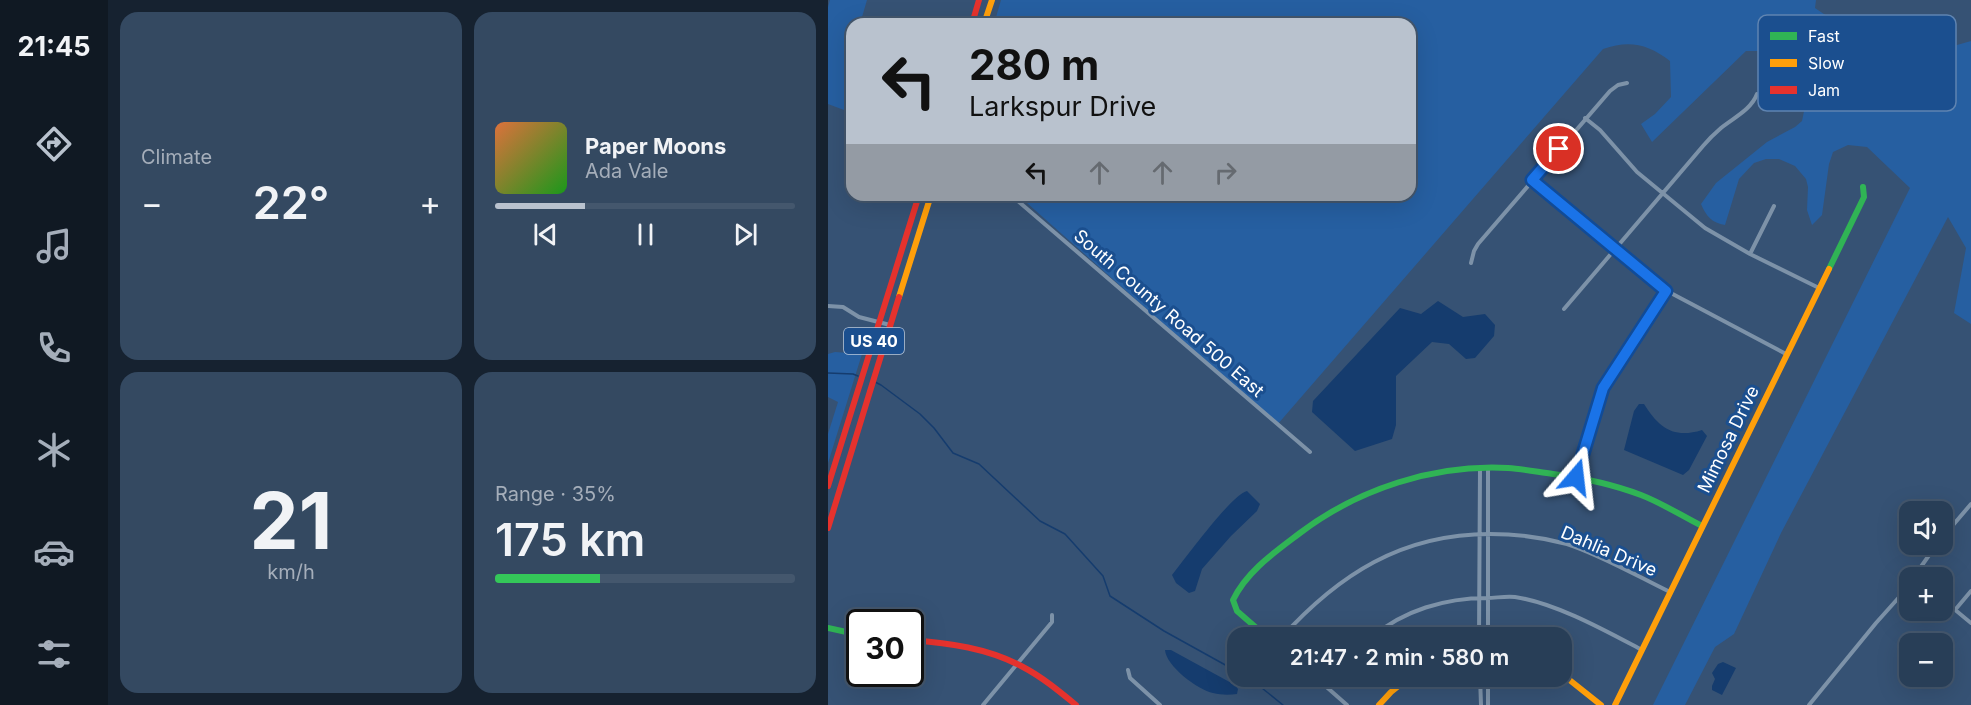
<!DOCTYPE html>
<meta charset="utf-8">
<style>
:root{--surface:#283e57;--page:#344961;--text:#f1f3f6;--muted:#a5aeba;--line:#44576d;--accent:#b9c2ce}
body{margin:0;font-family:Inter,sans-serif;background:var(--page);color:var(--text);height:100vh;display:flex;flex-direction:column;font-size:22px;white-space:nowrap}
*{box-sizing:border-box;margin:0}
p{font-size:20px;color:var(--muted)}
.icon{flex:none;width:33px;height:33px;fill:none;stroke:currentColor;stroke-width:2;stroke-linecap:round;stroke-linejoin:round}
.map{position:relative;flex:1;overflow:hidden}
.details{display:flex;flex-direction:column;gap:12px;padding:12px;background:#162230;width:720px}
.details>*{flex:none}
.top-card{position:absolute;left:18px;top:18px;width:570px;height:183px;border-radius:18px;box-shadow:0 6px 24px #0002,0 0 0 2px var(--line);background:#b9c2ce;color:#111;overflow:hidden}
.fabs{position:absolute;left:1071px;top:501px;display:grid;gap:12px}
.fabs a{display:grid;place-items:center;width:54px;height:54px;border-radius:12px;background:var(--surface);box-shadow:0 6px 24px #0002,0 0 0 2px var(--line);font-size:30px}
.speed{position:absolute;left:18px;top:609px;display:flex;gap:12px;font-size:30px;font-weight:700;text-align:center}
.speed>*{display:grid;place-content:center;width:78px;height:78px;border-radius:50%;background:var(--surface);box-shadow:0 6px 24px #0002,0 0 0 2px var(--line);line-height:1}
.speed .limit{border:3px solid #111;border-radius:9px;background:#fff;color:#111}
.pin{position:absolute;display:grid;place-items:center;width:51px;height:51px;color:#fff;margin:-26px;border:3px solid #fff;border-radius:50%;box-shadow:0 2px 6px #0007}
.me{position:absolute;width:66px;margin:-33px;rotate:17deg;stroke-linejoin:round;filter:drop-shadow(0 0 4px #0008)}
.turn{display:flex;align-items:center;gap:21px;height:126px;padding:0 24px;font-size:27px}
.turn .icon{width:78px;height:78px;stroke-width:2.5}
.turn b{display:block;font-size:42px;line-height:51px}
.lanes{display:flex;align-items:center;height:57px;padding:0 24px;background:#0003;justify-content:center;gap:30px;direction:ltr}
.lanes .off{opacity:.35}
.big{font-size:45px;font-weight:600;line-height:1.1}
.details .card{flex:1;display:flex;flex-direction:column;justify-content:center;gap:9px;min-width:0;padding:0 21px;border-radius:18px;background:var(--page)}
.details .dial{align-items:center;gap:0}
.dial b{font-size:78px;line-height:1}
.song{display:flex;align-items:center;gap:18px}
.cover{width:72px;height:72px;border-radius:9px;background:linear-gradient(135deg,hsl(20 70% 55%),hsl(120 70% 35%))}
.played{height:6px;border-radius:3px;background:linear-gradient(90deg,var(--accent) 30%,var(--line) 30%)}
.keys{display:flex;justify-content:space-around;direction:ltr}
.heat{display:flex;justify-content:space-between;align-items:center;font-size:33px;direction:ltr}
.charge{height:9px;border-radius:4px;background:linear-gradient(90deg,#34c759 35%,var(--line) 0)}
.details .tiles{flex:1;display:grid;gap:12px;grid-template-columns:repeat(2,1fr)}
.trip{position:absolute;left:399px;top:627px;width:345px;height:60px;border-radius:18px;background:var(--surface);box-shadow:0 6px 24px #0002,0 0 0 2px var(--line);font-weight:600;line-height:60px;text-align:center}
main{display:flex;flex:1;min-height:0}
.tab-bar{display:flex;flex-direction:column;width:108px;justify-content:space-around;align-items:center;background:#101923;color:var(--muted)}
.tab-bar .icon{width:42px;height:42px}
.tab-bar .active{color:var(--accent)}
.tab-bar b{font-size:27px;color:var(--text)}
.map>svg:first-child{display:block}
</style>
<main>
<nav class="tab-bar">
<b>21:45</b>
<svg class="icon active" aria-label="directions" viewBox="0 0 24 24"><path d="M12 3l9 9-9 9-9-9zM9 14v-3h6M13 9l2 2-2 2"/></svg>
<svg class="icon" aria-label="music" viewBox="0 0 24 24"><path d="M9 18V5l10-2v13"/><circle cx="6" cy="18" r="3"/><circle cx="16" cy="16" r="3"/></svg>
<svg class="icon" aria-label="phone" viewBox="0 0 24 24"><path d="M5 4h4l2 5-3 2q2 4 5 5l2-3 5 2v4C11 20 4 13 5 4z"/></svg>
<svg class="icon" aria-label="climate" viewBox="0 0 24 24"><path d="M12 3v18M4 7l16 10M4 17L20 7"/></svg>
<svg class="icon" aria-label="car" viewBox="0 0 24 24"><path d="M5 17H2v-5l4-1 3-4h7l3 4 3 1v5h-3M9 17h6M6 11h13"/><circle cx="7" cy="17" r="2"/><circle cx="17" cy="17" r="2"/></svg>
<svg class="icon" aria-label="filters" viewBox="0 0 24 24"><path d="M4 7h16M4 17h16"/><circle cx="9" cy="7" r="2"/><circle cx="15" cy="17" r="2"/></svg>
</nav>
<section class="details">
<div class="tiles">
<div class="card"><p>Climate</p>
<div class="heat"><a>−</a><b class="big">22°</b><a>+</a></div>
</div>
<div class="card">
<div class="song"><i class="cover"></i><div><b>Paper Moons</b><p>Ada Vale</p></div></div>
<div class="played"></div>
<div class="keys"><svg class="icon" aria-label="previous" viewBox="0 0 24 24"><path d="M18 5L8 12l10 7zM5 5v14"/></svg><svg class="icon" aria-label="pause" viewBox="0 0 24 24"><path d="M8 5v14M16 5v14"/></svg><svg class="icon" aria-label="next" viewBox="0 0 24 24"><path d="M6 5l10 7-10 7zM19 5v14"/></svg></div>
</div>
<div class="card dial"><b>21</b><p>km/h</p></div>
<div class="card"><p>Range · 35%</p><b class="big">175 km</b><div class="charge"></div></div>
</div>
</section>
<div class="map">
<svg width="1143" height="705" viewBox="0 0 1143 705">
<rect width="100%" height="100%" fill="#365274"/>
<path fill="#265fa1" d="M2 0H39L32 24H24V113L0 104V7Z
M173 0H988L987 8 1074 67 1115 49 1143 41V324L1126 313 1138 248 1120 217 953 533 906 634 887 647 857 705H825L1082 188 1039 147 1020 145 1005 152 1001 164 994 215 984 225 979 210 980 187 978 179 967 166 951 159H938L926 163 911 179 897 225C884 223 878 216 873 204L888 183 939 142 967 127 974 121 982 82 968 64 950 51H918L824 142 813 124 827 114 843 97 842 61C820 44 801 40 775 49L449 425 190 195H582V24H166Z
M7 352 34 354 0 463V434L10 402 0 397V354Z"/>
<path fill="#153c6e" d="M610 301 635 317 657 314 667 325 666 336 647 358 638 359 621 344 604 342 568 376V425L564 439 527 451 484 412 485 401 572 308 593 314Z
M811 404H816C831 428 846 439 874 430L879 436 861 470 855 475 796 450 806 411Z
M419 491 432 504 429 511 403 536 374 569 367 591 361 593 348 583 344 575C357 559 404 494 419 491Z
M337 650H343L407 685 410 689 409 694C401 695 393 695 385 693 370 690 338 666 337 650Z
M895 662 908 668 894 695 884 690V686L887 679 884 673 890 664Z"/>
<g fill="none" stroke-linecap="round" stroke-linejoin="round">
<path stroke="#153c6e" stroke-width="1.5" d="M0 373 25 374 30 376
M47 382 53 385 92 414 106 428 125 453 151 464 212 521 237 534 275 576 282 596 336 631 410 672
M419 676 455 705"/>
<path stroke="#7d92a8" stroke-width="4" d="M757 118 772 130 809 172 877 228 922 254 991 288
M704 180 839 291 958 354
M183 195 482 452
M922 254 946 206
M643 263 646 251 650 244 782 91 790 85 799 83
M0 306 15 307 31 317 62 325
M736 309 875 146C880 140 886 134 893 128 905 118 923 110 929 94
M660 468V638
M748 477 775 388 839 291
M1114 538 1143 504
M1085 578 1109 544
M1114 599 1143 623
M1127 610 1143 591
M453 638C511 574 574 534 662 534 689 534 713 537 739 544 773 555 809 576 842 592
M543 638C575 610 618 598 659 598 668 598 677 596 687 597 728 603 778 631 814 650
M651 638 652 469
M300 670 302 678 332 705
M486 676 519 705
M652 676 653 705
M497 686 505 676
M155 705 224 622V615
M660 705V676
M981 705 1048 623 1082 585"/>
<path stroke="#30b455" stroke-width="6" d="M1001 269 1036 197 1035 187
M0 628 32 635
M440 638 409 611 405 600C419 571 447 552 472 533 530 489 606 464 680 468 695 469 710 472 725 474 755 478 784 484 813 495 834 503 854 516 874 526"/>
<path stroke="#ff9f0a" stroke-width="6" d="M156 24 164 0
M71 297 103 195
M734 674 773 705
M551 705 563 692 583 676
M787 705 1001 269"/>
<path stroke="#e5322d" stroke-width="6" d="M144 24 151 0
M0 486 91 195
M0 528 71 297
M82 640C121 643 160 648 195 667 214 677 231 691 248 705"/>
</g>
<g fill="none" stroke-linecap="round" stroke-linejoin="round">
<defs>
<path id="route" d="M731 149 704 180 838 291 775 388 748 477"/>
</defs>
<use href="#route" stroke="#114b97" stroke-width="15"/>
<use href="#route" stroke="#1a73e8" stroke-width="10"/>
</g>
<g text-anchor="middle" dominant-baseline="central" stroke-width="6" stroke-linejoin="round" paint-order="stroke">
<rect fill="#1b4f8f" stroke="#bbcadd" stroke-width="1.5" x="16" y="328" width="60" height="26" rx="4.5"/>
<g font-size="16" font-weight="bold" fill="#fff">
<text x="46" y="341">US 40</text>
</g>
<g font-size="18" fill="#fff" stroke="#1b4f8f">
<text transform="translate(341 313) rotate(41)">South County Road 500 East</text>
<text transform="translate(900 439) rotate(-64)">Mimosa Drive</text>
<text transform="translate(781 551) rotate(23)">Dahlia Drive</text>
</g>
</g>
<rect x="930" y="15" width="198" height="96" rx="9" fill="#1b4f8f" stroke="#5f84b1" stroke-width="1.5"/>
<rect x="942" y="32" width="27" height="8" fill="#30b455"/>
<rect x="942" y="59" width="27" height="8" fill="#ff9f0a"/>
<rect x="942" y="86" width="27" height="8" fill="#e5322d"/>
<g font-size="16" fill="#fff">
<text x="980" y="42">Fast</text>
<text x="980" y="69">Slow</text>
<text x="980" y="96">Jam</text>
</g>
</svg>
<div class="fabs">
<a><svg class="icon" aria-label="sound" viewBox="0 0 24 24"><path d="M4 9h4l5-4v14l-5-4H4zM17 9q2 3 0 6"/></svg></a>
<a>+</a>
<a>−</a>
</div>
<div class="speed"><div class="limit">30</div></div>
<div class="pin" style="left:731px;top:149px;background:#d93025"><svg class="icon" aria-label="arrive" viewBox="0 0 24 24"><path d="M6 21V4h12l-3 4 3 4H6"/></svg></div>
<svg class="me" style="left:748px;top:477px" viewBox="-20 -20 40 40"><path d="M0-17L14 15 0 8-14 15z" fill="#1a73e8" stroke="#fff" stroke-width="4"/></svg>
<div class="trip">21:47 · 2 min · 580 m</div>
<div class="top-card">
<div class="turn"><svg class="icon" aria-label="left" viewBox="0 0 24 24"><path d="M17 20v-9H6M10 6l-5 5 5 5"/></svg><div><b>280 m</b>Larkspur Drive</div></div>
<div class="lanes"><svg class="icon" aria-label="left" viewBox="0 0 24 24"><path d="M17 20v-9H6M10 6l-5 5 5 5"/></svg><svg class="icon off" aria-label="ahead" viewBox="0 0 24 24"><path d="M12 20V5M6 11l6-6 6 6"/></svg><svg class="icon off" aria-label="ahead" viewBox="0 0 24 24"><path d="M12 20V5M6 11l6-6 6 6"/></svg><svg class="icon off" aria-label="right" viewBox="0 0 24 24"><path d="M7 20v-9h11M14 6l5 5-5 5"/></svg></div>
</div>
</div>
</main>
